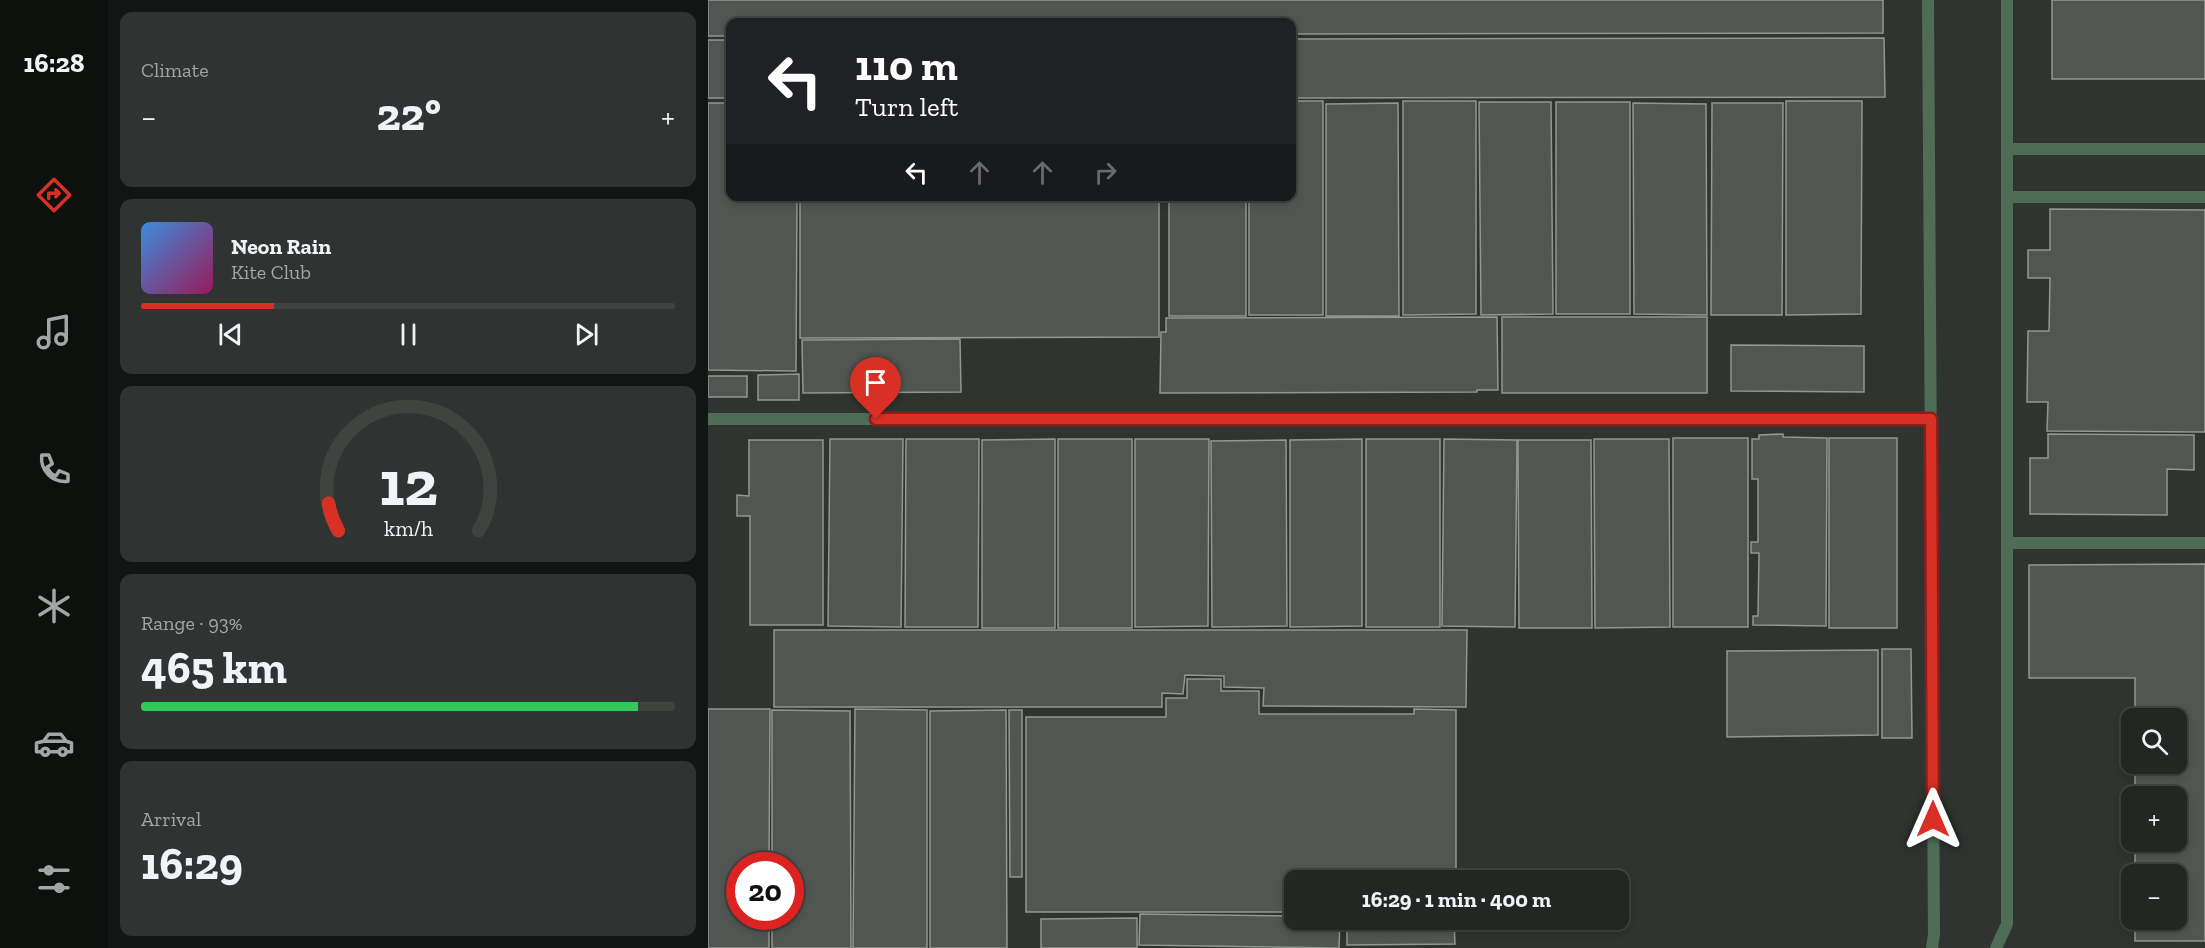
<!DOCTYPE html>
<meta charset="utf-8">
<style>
:root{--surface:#232724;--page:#2f3331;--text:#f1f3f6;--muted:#a3a5a6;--line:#404441;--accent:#d93025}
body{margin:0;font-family:"Zilla Slab",serif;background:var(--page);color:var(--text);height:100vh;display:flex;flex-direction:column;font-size:22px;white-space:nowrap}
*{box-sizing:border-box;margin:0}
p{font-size:20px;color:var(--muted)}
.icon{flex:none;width:33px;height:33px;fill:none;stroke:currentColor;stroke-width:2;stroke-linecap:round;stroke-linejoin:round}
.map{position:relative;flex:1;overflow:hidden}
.sheet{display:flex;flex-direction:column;gap:12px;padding:12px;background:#131514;width:600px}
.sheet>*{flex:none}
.guide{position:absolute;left:18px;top:18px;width:570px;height:183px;border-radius:12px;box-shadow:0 3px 9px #0003,0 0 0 2px var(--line);background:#202124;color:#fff;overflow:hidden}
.fabs{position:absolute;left:1413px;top:708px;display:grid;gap:12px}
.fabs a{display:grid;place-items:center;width:66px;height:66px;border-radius:12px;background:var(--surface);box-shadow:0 3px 9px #0003,0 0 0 2px var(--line);font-size:30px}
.speed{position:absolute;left:18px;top:852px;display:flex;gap:12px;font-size:30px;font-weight:700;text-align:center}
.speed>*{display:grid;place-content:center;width:78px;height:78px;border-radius:50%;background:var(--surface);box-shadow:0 3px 9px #0003,0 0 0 2px var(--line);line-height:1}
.speed .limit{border:9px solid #d22;background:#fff;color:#111}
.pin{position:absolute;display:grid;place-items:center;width:51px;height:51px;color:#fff;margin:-62px -26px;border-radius:50% 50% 50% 0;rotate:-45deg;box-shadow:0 0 6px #0007}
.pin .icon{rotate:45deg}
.me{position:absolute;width:66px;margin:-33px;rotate:0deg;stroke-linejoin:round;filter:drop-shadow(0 0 4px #0008)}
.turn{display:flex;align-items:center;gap:21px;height:126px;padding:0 30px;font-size:27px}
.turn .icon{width:78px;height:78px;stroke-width:2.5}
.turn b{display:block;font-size:42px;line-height:51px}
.lanes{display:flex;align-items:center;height:57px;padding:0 30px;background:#0003;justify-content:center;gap:30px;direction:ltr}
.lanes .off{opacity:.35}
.big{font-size:45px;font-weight:800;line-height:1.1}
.sheet .tile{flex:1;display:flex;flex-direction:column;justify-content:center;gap:9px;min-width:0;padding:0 21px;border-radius:12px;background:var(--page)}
.sheet .dial{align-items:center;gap:0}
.dial svg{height:156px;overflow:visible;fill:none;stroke:var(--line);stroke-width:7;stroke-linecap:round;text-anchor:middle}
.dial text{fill:var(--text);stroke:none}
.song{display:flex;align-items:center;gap:18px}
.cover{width:72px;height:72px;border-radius:9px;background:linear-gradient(135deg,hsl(210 70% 55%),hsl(330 70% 35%))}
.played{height:6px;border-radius:3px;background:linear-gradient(90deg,var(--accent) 25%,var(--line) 25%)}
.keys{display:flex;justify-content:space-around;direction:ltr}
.heat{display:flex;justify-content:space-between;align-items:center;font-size:33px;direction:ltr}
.charge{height:9px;border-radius:4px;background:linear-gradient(90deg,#34c759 93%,var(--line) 0)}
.trip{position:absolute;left:576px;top:870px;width:345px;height:60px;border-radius:12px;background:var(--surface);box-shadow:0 3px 9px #0003,0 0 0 2px var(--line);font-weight:800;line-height:60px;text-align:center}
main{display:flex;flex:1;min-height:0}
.dock{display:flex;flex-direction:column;width:108px;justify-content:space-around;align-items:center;background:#0e100e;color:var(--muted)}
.dock .icon{width:42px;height:42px}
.dock .active{color:var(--accent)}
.dock b{font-size:27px;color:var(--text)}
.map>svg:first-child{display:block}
</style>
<main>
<nav class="dock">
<b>16:28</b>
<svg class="icon active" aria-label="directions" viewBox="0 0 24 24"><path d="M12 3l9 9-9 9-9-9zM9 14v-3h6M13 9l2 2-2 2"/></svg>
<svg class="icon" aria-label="music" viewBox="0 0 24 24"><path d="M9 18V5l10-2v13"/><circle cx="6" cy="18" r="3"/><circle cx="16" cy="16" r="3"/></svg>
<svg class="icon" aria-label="phone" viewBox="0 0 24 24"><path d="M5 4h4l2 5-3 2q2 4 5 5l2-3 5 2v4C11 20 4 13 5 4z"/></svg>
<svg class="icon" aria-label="climate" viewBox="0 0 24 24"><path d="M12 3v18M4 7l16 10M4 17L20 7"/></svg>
<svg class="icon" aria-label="car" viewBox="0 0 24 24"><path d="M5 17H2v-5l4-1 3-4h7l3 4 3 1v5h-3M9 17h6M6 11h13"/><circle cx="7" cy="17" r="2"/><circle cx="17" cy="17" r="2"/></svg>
<svg class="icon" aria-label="filters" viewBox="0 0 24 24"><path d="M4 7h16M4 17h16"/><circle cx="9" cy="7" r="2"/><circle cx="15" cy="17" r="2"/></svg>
</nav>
<section class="sheet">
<div class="tile"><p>Climate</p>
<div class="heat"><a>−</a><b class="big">22°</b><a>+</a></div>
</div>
<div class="tile">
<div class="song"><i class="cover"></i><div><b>Neon Rain</b><p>Kite Club</p></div></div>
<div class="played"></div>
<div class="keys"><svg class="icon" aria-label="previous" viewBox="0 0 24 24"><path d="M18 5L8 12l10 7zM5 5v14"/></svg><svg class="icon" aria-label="pause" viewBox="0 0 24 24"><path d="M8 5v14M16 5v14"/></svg><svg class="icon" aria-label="next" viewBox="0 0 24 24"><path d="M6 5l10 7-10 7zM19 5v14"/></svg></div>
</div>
<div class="tile dial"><svg viewBox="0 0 100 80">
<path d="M14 69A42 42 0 1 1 86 69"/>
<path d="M14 69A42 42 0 0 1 9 55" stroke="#d93025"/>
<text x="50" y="56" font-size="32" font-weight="700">12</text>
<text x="50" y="72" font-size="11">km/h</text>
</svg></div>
<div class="tile"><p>Range · 93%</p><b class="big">465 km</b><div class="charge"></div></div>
<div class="tile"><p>Arrival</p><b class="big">16:29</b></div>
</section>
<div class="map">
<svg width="1497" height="948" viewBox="0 0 1497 948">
<rect width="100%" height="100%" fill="#2f3430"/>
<path fill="#525652" stroke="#919792" stroke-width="1.5" d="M0 0H1175V33L584 34V22H22V36H0Z
M1344 0H1497V79H1344Z
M1176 38 1177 97 584 98V39Z
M0 40H22V98H0Z
M584 101H615V315H541V196H584Z
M695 101H768V314L695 315Z
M1078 101H1154L1153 314 1078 315Z
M771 102H843L845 314 773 315Z
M848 102H922V314H848Z
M0 103H22V196H89L88 371 0 370Z
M690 103 691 316H618V104Z
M925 103 998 104 999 315 926 314Z
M1004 103H1075L1074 315H1003Z
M92 196H451V337L92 338Z
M461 196H538V316H461Z
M1342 209 1497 210V432L1339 431 1340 402H1319L1320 331H1341L1342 278H1320V250H1342Z
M789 317 790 390H769V392L452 393 453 332H458V318Z
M794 317H999V393H794Z
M252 339 253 392 95 393 94 340Z
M1023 345 1156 346V392L1023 391Z
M91 374V400H50V375Z
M0 376H39V397H0Z
M1075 434V437L1119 438 1118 626 1045 625V616H1050L1051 553H1043V542H1050V479H1044V439H1051V435Z
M1340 434 1486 435V470L1459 469V515L1322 514V458H1340Z
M965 438H1040V627H965Z
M1121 438H1189V628H1121Z
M122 439H195L193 627 120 626Z
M198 439H271L270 627H197Z
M347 439V628H274V440Z
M350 439H424V628H350Z
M427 439H501L500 626 427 627Z
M654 439V626L582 627V440Z
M658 439H732V627H658Z
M736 439 809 440 807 627 734 626Z
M886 439H961L962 627 887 628Z
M41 440H115V625H42V516H29V495L41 496Z
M578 440 579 626 504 627 503 441Z
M810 440H883L884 628H811Z
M1497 564V941H1427V920H1468V874H1427V842H1468V796H1427V764H1468V718H1427V678H1321V565Z
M66 630H759L758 707 555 706 556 688 516 687V676L477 675 475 694 454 693V707H66Z
M1174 649H1203L1204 738H1174Z
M1170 650V735L1019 737V651Z
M479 679H513V691H551V714H706V709L748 710V880H586V912H318V717H458V698H479Z
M0 709H62L61 866H32V916H61V948H0Z
M147 709 219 710V948H145Z
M64 710 142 711 143 948H64V916H82V866H64Z
M298 710 299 948H222V711Z
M301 710H314V877H302Z
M432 914 586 916V920H632L631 948 431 945Z
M429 918V948H333V919Z
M639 920H746L747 944 639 945Z"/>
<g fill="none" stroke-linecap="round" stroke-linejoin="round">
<path stroke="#4f6d56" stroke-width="12" d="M1220 0 1226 934 1224 948
M1299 149H1497
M1299 197H1497
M0 419H1223
M1299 543H1497
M1288 948 1299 924V0"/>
</g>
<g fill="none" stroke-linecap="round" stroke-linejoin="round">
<defs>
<path id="route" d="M168 419H1223L1225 819"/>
</defs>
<use href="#route" stroke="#8d1f18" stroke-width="15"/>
<use href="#route" stroke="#d93025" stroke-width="10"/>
</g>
</svg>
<div class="fabs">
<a><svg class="icon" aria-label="search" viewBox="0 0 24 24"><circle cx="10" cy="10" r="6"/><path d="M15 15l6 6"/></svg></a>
<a>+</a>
<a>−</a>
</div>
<div class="speed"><div class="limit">20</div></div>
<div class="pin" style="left:168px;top:419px;background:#d93025"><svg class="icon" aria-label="arrive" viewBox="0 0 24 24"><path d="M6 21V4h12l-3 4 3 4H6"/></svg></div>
<svg class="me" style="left:1225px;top:819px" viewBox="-20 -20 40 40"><path d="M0-17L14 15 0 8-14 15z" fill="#d93025" stroke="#fff" stroke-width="4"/></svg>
<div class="trip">16:29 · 1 min · 400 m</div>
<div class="guide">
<div class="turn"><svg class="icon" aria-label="left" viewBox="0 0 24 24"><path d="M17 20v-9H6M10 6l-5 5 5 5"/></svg><div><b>110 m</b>Turn left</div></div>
<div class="lanes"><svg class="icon" aria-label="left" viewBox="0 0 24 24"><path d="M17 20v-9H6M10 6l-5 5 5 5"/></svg><svg class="icon off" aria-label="ahead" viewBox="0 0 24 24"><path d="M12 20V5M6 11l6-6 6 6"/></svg><svg class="icon off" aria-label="ahead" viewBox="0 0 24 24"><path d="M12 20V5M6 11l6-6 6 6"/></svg><svg class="icon off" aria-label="right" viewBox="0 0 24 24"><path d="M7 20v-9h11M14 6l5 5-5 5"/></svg></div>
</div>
</div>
</main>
